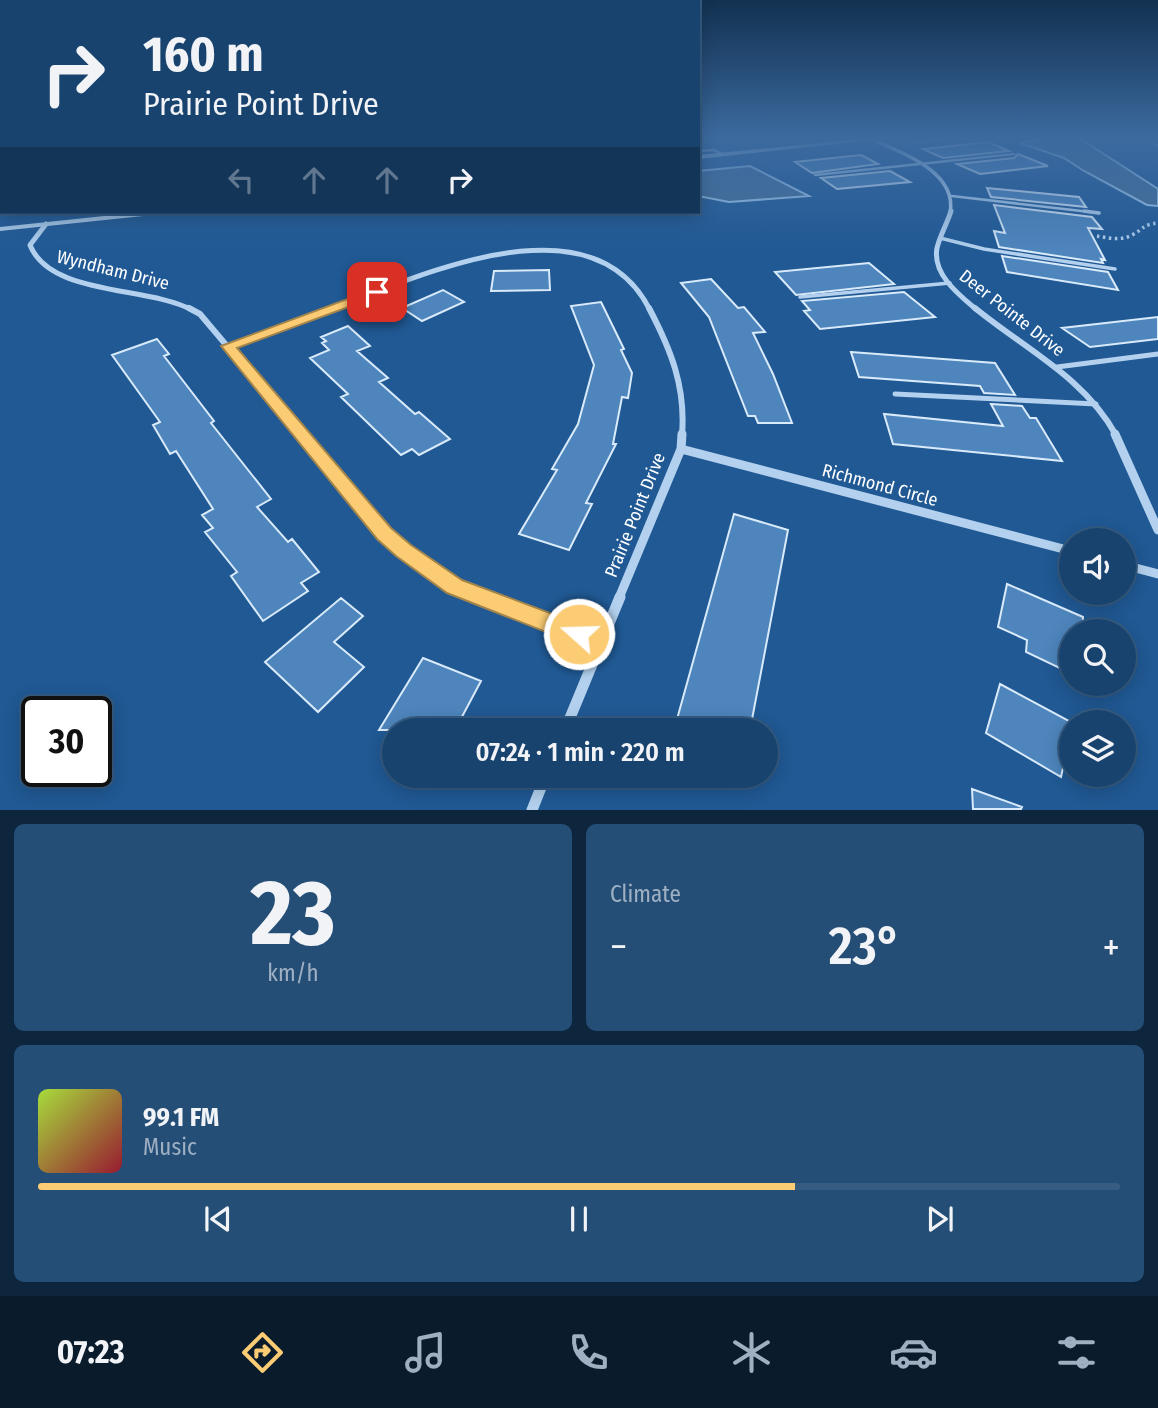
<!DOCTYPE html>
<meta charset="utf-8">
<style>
:root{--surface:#18436f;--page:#254e77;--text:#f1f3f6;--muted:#9fb0c3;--line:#365c82;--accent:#fbcc74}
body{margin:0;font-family:"Fira Sans Condensed",sans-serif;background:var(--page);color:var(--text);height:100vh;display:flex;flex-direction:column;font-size:26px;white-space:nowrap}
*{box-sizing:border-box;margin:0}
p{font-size:23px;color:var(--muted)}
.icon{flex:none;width:38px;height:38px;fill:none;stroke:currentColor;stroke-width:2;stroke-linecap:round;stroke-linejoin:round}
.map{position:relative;height:810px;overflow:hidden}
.drawer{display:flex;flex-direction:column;gap:14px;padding:14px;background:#0d253d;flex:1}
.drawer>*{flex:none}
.banner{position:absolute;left:0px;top:0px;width:700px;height:214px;box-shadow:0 4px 18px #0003,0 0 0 2px var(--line);background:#18436f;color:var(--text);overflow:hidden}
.fabs{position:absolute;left:1059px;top:528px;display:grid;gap:14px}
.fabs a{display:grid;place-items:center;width:77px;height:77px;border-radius:50%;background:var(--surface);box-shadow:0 4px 18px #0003,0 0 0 2px var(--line);font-size:35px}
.speed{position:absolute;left:21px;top:696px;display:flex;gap:14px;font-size:35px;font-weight:700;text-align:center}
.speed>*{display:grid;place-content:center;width:91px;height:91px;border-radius:50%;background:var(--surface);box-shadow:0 4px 18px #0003,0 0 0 2px var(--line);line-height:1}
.speed .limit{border:4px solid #111;border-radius:10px;background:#fff;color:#111}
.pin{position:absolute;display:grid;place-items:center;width:60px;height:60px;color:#fff;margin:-30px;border-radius:14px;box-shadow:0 4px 10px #0006}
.me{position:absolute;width:77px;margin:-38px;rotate:290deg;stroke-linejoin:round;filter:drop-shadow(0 0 5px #0008)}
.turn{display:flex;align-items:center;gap:24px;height:147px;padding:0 28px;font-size:32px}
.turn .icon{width:91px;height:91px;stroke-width:2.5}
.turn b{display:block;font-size:49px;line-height:60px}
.lanes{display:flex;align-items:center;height:66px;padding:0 28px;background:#0003;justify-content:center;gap:35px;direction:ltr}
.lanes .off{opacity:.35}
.big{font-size:52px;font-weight:600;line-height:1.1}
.drawer .card{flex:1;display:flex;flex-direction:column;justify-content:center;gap:10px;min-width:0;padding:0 24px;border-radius:10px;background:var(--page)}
.drawer .dial{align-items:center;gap:0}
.dial b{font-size:91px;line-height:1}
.song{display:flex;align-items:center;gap:21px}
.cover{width:84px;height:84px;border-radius:10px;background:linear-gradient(135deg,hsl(80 70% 55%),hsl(350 70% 35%))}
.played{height:7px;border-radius:4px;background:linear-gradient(90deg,var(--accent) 70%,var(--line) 70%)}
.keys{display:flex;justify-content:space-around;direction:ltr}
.heat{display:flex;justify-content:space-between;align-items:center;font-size:38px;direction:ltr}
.drawer .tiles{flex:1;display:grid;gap:14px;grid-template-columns:1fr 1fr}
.card:last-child{grid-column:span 2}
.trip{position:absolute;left:382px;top:718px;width:396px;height:70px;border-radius:35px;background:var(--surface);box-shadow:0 4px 18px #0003,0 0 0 2px var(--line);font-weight:600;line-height:70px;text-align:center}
.menu{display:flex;height:112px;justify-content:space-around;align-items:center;background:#0a1b2c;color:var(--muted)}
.menu .icon{width:49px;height:49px}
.menu .selected{color:var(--accent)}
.menu b{font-size:32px;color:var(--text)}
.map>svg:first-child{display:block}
</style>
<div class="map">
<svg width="1158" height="810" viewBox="0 0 1158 810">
<rect width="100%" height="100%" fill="#205994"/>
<path fill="#456e97" stroke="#a7cdef" stroke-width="2" d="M1048 138H1079L1158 189V206L1147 205 1084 171 1064 158 1020 143Z
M750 166 809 196 729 202 698 196V171Z"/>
<path fill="#4d85bc" stroke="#d9eafa" stroke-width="2" d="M988 142 1009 151 943 158 923 149Z
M1018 154 1048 166 980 174 957 164 1014 158Z
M861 155 878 164 812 173 795 162Z
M890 171 910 182 837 189 821 178Z
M987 188 1079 197 1086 207 991 197Z
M994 205 1092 217 1102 229 1088 228 1105 260 1101 259 1103 263 999 247 994 231 1005 233Z
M1002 256 1108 272 1118 290 1007 272Z
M869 263 894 284 796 295 775 272Z
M549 270 550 290 491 291 494 271Z
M711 279 738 308 744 307 765 332 753 333 773 374 792 423H758L755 416H748L709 317 681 283Z
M443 290 464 302 422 321 402 308Z
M904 292 935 317 820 329 804 311 810 310 802 301Z
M601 302 624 349 621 350 632 373 628 398 622 397 613 444H616L586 503 592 504 569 550 519 534 557 470 552 469 578 424 594 365 571 306Z
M1158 317V339L1090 347 1062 328Z
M348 326 370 346 357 351 388 378 379 382 415 414 419 412 450 439 419 455 412 449 401 455 341 397 348 394 310 358 329 350 322 343 326 341 321 337Z
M157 339 169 354 164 356 214 421 211 423 271 499 257 507 288 542 292 539 319 572 301 583 308 591 263 621 231 576 237 572 205 532 213 528 202 515 213 509 176 451 170 454 153 425 160 422 112 355Z
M851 352 995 363 1015 395 984 393 980 386 859 377Z
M991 404 1022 406 1030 418H1036L1062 461 893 444 884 414 1003 426Z
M734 514 788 530 750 730H674Z
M1007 584 1083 617 1082 632H1071L1066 671 1026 652 1027 640 998 627Z
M341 598 363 616 334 642 364 667 318 712 265 662Z
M423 658 481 681 455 730H379Z
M1000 684 1071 722V752L1067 750 1061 777 986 733Z
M972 789 1022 807 1021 809H973Z"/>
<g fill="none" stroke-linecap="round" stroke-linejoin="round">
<path stroke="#b3d1ee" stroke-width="2.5" stroke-dasharray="2 2.5" stroke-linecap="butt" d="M1144 138 1158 146
M911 143 964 138"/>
<path stroke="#b3d1ee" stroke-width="3.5" stroke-dasharray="2.5 3.5" stroke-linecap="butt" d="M1097 236C1108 238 1122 241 1132 235 1145 228 1142 225 1158 223"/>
<path stroke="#b3d1ee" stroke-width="2.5" d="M698 151 714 150 722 154
M815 175 1014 154
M952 196 1099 213"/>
<path stroke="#b3d1ee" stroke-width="3.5" d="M1084 211 1099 213
M940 238 984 249 1115 269
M800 297 950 283"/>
<path stroke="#b3d1ee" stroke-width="5" d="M1057 367 1158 354
M895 394 1096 404"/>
<path stroke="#b3d1ee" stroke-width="3.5" d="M871 139C901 152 958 172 950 213"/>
<path stroke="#b3d1ee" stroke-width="5" d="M951 211C947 224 940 235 937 248 932 274 959 295 977 310
M46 224 30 245C50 296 148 286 192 310
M328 310C416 278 591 193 650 310"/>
<path stroke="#b3d1ee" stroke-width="6" d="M189 308 200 314 302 435
M649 308C671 350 686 387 682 435
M975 308C1025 349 1084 377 1116 435
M228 346 333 308"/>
<path stroke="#b3d1ee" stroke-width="9" d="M300 434C358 502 401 565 488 598
M1115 434 1158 530
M681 449 1071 551
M1124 565 1158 574
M619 598 681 449 682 434"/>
<path stroke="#b3d1ee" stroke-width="11" d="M483 597 601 642
M565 730 620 597
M532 810 546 775"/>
<path fill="#b3d1ee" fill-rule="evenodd" d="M873 138H890L698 159V155Z
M142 212H166L162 214 0 231V227Z"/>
</g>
<linearGradient id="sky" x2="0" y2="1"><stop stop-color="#123151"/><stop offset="0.55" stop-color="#3c6a9f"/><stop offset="1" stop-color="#3c6a9f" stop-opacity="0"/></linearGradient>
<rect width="1158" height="251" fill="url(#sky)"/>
<path fill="#fbcc74" stroke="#a3854b" stroke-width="2" d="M377 288 381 289V295L237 348 391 528 411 545 462 580 587 627 590 634 587 642 579 645 447 593 396 556 377 539 221 346Z"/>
<g text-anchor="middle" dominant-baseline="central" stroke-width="7" stroke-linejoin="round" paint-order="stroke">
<g font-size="18" fill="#fff" stroke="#205994">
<text transform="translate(113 270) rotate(14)">Wyndham Drive</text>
<text transform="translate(1012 313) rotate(38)">Deer Pointe Drive</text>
<text transform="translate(880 485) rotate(15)">Richmond Circle</text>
<text transform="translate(635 515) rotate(-68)">Prairie Point Drive</text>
</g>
</g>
</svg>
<div class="fabs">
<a><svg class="icon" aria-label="sound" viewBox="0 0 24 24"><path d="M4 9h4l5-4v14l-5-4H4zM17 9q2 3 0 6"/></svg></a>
<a><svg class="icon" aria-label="search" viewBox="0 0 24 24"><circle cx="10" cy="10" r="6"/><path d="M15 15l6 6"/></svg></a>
<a><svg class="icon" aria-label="layers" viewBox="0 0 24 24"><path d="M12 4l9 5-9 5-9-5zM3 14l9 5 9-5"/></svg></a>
</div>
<div class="speed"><div class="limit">30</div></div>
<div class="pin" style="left:377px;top:292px;background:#d93025"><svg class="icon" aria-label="arrive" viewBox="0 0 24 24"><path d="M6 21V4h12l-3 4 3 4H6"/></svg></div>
<svg class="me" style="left:579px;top:634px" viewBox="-20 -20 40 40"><circle r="17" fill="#fbcc74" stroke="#fff" stroke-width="3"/><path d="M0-11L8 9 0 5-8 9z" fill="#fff"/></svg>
<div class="trip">07:24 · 1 min · 220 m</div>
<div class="banner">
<div class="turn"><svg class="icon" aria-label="right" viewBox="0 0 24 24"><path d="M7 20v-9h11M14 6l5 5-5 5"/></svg><div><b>160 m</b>Prairie Point Drive</div></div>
<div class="lanes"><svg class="icon off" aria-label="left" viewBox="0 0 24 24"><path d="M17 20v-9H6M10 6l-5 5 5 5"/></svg><svg class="icon off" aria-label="ahead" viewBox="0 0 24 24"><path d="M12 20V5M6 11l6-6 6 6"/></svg><svg class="icon off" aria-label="ahead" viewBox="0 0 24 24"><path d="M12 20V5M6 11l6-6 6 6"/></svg><svg class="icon" aria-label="right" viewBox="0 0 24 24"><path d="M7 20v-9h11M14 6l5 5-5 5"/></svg></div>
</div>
</div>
<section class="drawer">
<div class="tiles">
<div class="card dial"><b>23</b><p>km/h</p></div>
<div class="card"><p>Climate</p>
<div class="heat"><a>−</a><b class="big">23°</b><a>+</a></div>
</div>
<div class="card">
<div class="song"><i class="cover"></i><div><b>99.1 FM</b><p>Music</p></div></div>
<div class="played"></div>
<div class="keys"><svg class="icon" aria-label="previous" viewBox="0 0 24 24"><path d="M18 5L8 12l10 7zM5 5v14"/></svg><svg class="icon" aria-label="pause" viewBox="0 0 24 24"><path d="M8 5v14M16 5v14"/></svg><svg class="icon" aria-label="next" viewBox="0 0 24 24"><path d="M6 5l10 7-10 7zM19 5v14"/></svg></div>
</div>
</div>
</section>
<nav class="menu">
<b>07:23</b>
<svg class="icon selected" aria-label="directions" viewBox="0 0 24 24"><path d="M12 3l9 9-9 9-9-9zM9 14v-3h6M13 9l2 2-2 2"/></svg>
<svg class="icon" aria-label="music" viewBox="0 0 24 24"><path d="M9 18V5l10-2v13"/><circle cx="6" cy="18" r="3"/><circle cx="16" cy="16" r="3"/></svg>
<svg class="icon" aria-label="phone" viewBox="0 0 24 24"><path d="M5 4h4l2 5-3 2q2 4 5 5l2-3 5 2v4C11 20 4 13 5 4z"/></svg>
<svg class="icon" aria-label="climate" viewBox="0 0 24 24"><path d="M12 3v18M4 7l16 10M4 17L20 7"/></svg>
<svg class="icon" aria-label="car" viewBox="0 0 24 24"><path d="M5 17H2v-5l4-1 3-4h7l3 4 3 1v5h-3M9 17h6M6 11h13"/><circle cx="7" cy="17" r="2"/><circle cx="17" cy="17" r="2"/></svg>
<svg class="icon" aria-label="filters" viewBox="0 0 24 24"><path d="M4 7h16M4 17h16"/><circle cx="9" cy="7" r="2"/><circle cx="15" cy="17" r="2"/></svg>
</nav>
